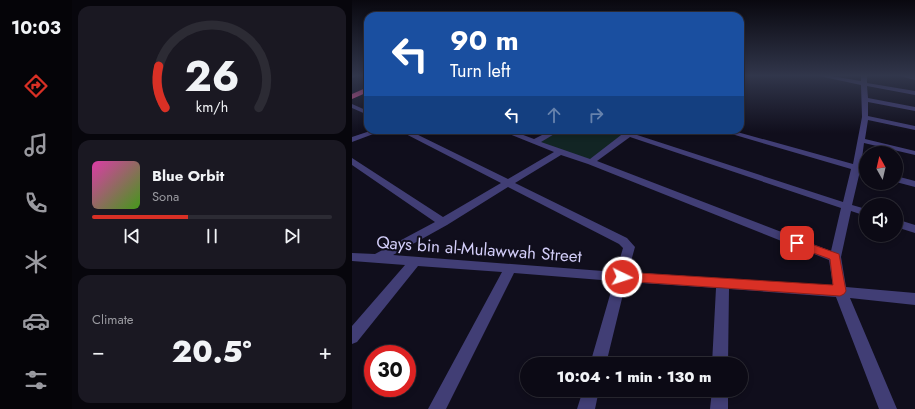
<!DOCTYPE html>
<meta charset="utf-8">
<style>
:root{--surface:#0c0a15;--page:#1a1822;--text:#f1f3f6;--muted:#9a9aa0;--line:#2c2b34;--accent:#d93025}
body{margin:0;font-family:Jost,sans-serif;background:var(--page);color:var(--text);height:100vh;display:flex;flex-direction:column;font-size:15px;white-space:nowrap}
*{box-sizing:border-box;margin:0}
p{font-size:13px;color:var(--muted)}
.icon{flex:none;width:22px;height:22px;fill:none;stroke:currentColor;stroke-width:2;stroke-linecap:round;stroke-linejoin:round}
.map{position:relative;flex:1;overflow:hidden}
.details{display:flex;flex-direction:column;gap:6px;padding:6px;background:#07060c;width:280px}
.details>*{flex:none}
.guide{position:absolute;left:12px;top:12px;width:380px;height:122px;border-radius:12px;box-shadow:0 2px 6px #0003,0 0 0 1px var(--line);background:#1a4fa0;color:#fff;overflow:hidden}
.needle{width:26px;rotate:352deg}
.buttons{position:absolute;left:507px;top:146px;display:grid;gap:8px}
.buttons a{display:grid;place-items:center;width:44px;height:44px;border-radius:50%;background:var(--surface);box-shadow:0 2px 6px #0003,0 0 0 1px var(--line);font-size:20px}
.speed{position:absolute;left:12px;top:345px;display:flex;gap:8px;font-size:20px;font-weight:700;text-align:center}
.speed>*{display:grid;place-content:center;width:52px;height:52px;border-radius:50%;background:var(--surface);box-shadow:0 2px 6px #0003,0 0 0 1px var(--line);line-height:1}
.speed .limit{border:6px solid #d22;background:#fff;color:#111}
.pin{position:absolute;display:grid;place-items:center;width:34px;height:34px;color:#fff;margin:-17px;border-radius:8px;box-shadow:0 2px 6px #0006}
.me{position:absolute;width:44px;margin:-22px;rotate:94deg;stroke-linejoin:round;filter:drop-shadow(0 0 3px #0008)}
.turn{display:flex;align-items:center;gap:14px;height:84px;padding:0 20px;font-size:18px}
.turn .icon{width:52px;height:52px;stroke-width:2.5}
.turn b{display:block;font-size:28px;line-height:34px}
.lanes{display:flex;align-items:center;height:38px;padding:0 20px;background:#0003;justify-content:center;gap:20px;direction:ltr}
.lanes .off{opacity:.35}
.big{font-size:30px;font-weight:800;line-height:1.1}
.details .card{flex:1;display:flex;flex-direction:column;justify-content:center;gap:6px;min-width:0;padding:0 14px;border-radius:12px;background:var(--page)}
.details .dial{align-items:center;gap:0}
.dial svg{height:104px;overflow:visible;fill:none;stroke:var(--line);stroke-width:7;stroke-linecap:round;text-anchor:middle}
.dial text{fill:var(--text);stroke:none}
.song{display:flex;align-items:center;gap:12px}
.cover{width:48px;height:48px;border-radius:6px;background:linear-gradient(135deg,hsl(320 70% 55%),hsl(100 70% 35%))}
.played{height:4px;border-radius:2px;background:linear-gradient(90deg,var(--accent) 40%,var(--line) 40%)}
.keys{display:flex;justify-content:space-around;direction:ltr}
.heat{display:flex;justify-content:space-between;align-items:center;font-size:22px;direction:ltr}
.trip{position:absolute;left:168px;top:357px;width:228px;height:40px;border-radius:20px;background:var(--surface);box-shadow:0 2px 6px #0003,0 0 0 1px var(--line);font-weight:800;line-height:40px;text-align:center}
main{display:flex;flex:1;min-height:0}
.tab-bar{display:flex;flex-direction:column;width:72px;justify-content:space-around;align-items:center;background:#050408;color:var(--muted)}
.tab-bar .icon{width:28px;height:28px}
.tab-bar .current{color:var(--accent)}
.tab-bar b{font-size:18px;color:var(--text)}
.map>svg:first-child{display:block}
</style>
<main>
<nav class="tab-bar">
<b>10:03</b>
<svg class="icon current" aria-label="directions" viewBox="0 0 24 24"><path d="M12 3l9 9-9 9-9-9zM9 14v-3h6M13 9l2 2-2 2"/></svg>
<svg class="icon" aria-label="music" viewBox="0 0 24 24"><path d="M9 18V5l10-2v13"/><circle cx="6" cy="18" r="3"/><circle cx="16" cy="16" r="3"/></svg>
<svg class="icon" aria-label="phone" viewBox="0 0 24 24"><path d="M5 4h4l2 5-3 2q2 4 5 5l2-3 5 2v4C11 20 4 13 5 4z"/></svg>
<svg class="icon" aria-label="climate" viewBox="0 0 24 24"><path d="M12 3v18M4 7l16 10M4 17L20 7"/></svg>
<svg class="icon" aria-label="car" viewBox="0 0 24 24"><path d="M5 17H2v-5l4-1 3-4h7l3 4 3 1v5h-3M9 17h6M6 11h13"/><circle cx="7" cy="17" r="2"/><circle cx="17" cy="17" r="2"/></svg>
<svg class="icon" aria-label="filters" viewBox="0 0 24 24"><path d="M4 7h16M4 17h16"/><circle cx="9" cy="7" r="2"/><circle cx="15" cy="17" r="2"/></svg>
</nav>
<section class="details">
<div class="card dial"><svg viewBox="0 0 100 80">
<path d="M14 69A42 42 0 1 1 86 69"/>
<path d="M14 69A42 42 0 0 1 9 37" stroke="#d93025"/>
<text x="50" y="56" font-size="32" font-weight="700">26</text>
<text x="50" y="72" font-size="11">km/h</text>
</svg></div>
<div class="card">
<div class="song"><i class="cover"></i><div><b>Blue Orbit</b><p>Sona</p></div></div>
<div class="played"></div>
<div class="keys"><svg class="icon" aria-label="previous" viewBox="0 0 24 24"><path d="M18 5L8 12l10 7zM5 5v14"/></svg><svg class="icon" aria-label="pause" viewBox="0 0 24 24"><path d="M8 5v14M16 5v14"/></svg><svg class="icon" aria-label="next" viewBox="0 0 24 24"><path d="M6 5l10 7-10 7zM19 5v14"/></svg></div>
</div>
<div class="card"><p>Climate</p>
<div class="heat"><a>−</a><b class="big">20.5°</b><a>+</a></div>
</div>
</section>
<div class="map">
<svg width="563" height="409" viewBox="0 0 563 409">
<rect width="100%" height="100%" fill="#100e1c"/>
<path fill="#122524" d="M205 130H283L239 162 183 142Z"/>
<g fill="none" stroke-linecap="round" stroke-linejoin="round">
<path fill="#413e75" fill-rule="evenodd" d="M0 76H4L1 78Z
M467 76H479L509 81V76H515V83L563 91V95L515 86 516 98 563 107V111L516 102V116L563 126V130L516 120 513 139 563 151V155L512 143 509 166 514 167V173L508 171 500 205 514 209V216L499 211 489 257 494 287 563 293V305L498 298 545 409H527L484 297 377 289 376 364H360L364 288 274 282 254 364H238L262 281 162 273 94 409H76L150 272 66 266 5 342 0 344V326L53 265 0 261V253L23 254 83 222 0 165V158L91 217 149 183 46 130H56L156 179 202 152 147 130H158L182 139 200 130H209L189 142 238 159 273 132 278 130H284L282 134 491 202 499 169 366 130H378L501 164 510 117 509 85ZM278 137 489 208 479 251 245 161ZM209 155 236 164 477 260 481 286 276 272 283 247 275 238 163 183ZM156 187 267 244 271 248 264 272 41 255 95 225Z
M548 76H563V80Z
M0 104 16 111V115L0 108Z
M21 130H32L0 142V137Z
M544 176 563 181V187L544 182Z
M544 219 563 225V233L544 227Z
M231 390H247L243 409H225Z
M360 390H376V409H358Z"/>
<path fill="#ea589e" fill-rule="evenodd" d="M16 87V92L0 99V94Z"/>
</g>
<linearGradient id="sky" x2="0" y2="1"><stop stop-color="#09080f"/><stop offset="0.57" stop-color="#31364b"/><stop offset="1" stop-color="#31364b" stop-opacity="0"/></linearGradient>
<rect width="563" height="133" fill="url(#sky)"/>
<path fill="#d93025" stroke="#8d1f18" d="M445 239 487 254 494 291 492 294 488 296 270 281 266 280 264 277 266 274 270 272 481 285 478 259 442 246 440 243 442 240Z"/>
<g text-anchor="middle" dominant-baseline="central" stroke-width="4" stroke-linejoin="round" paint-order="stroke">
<g font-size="17" fill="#d3cef9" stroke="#100e1c">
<text transform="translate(127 249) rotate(4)">Qays bin al-Mulawwah Street</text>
</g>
</g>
</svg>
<div class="buttons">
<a><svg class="needle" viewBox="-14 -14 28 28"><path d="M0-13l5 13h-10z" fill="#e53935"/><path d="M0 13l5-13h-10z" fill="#9a9aa0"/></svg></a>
<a><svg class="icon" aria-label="sound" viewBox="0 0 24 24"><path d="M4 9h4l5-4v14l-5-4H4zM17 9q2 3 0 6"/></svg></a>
</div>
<div class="speed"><div class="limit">30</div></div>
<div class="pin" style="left:445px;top:243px;background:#d93025"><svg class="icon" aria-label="arrive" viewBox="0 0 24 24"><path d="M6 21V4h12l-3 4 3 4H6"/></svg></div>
<svg class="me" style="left:270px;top:277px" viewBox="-20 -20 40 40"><circle r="17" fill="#d93025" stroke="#fff" stroke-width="3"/><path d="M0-11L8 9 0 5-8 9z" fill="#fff"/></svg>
<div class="trip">10:04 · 1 min · 130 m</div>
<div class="guide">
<div class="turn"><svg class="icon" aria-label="left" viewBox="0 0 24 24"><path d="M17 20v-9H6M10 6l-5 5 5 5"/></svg><div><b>90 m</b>Turn left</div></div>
<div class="lanes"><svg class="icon" aria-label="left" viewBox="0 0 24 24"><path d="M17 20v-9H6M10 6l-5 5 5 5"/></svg><svg class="icon off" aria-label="ahead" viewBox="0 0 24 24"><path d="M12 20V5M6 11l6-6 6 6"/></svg><svg class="icon off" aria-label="right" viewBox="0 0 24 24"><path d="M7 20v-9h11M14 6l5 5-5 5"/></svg></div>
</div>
</div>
</main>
